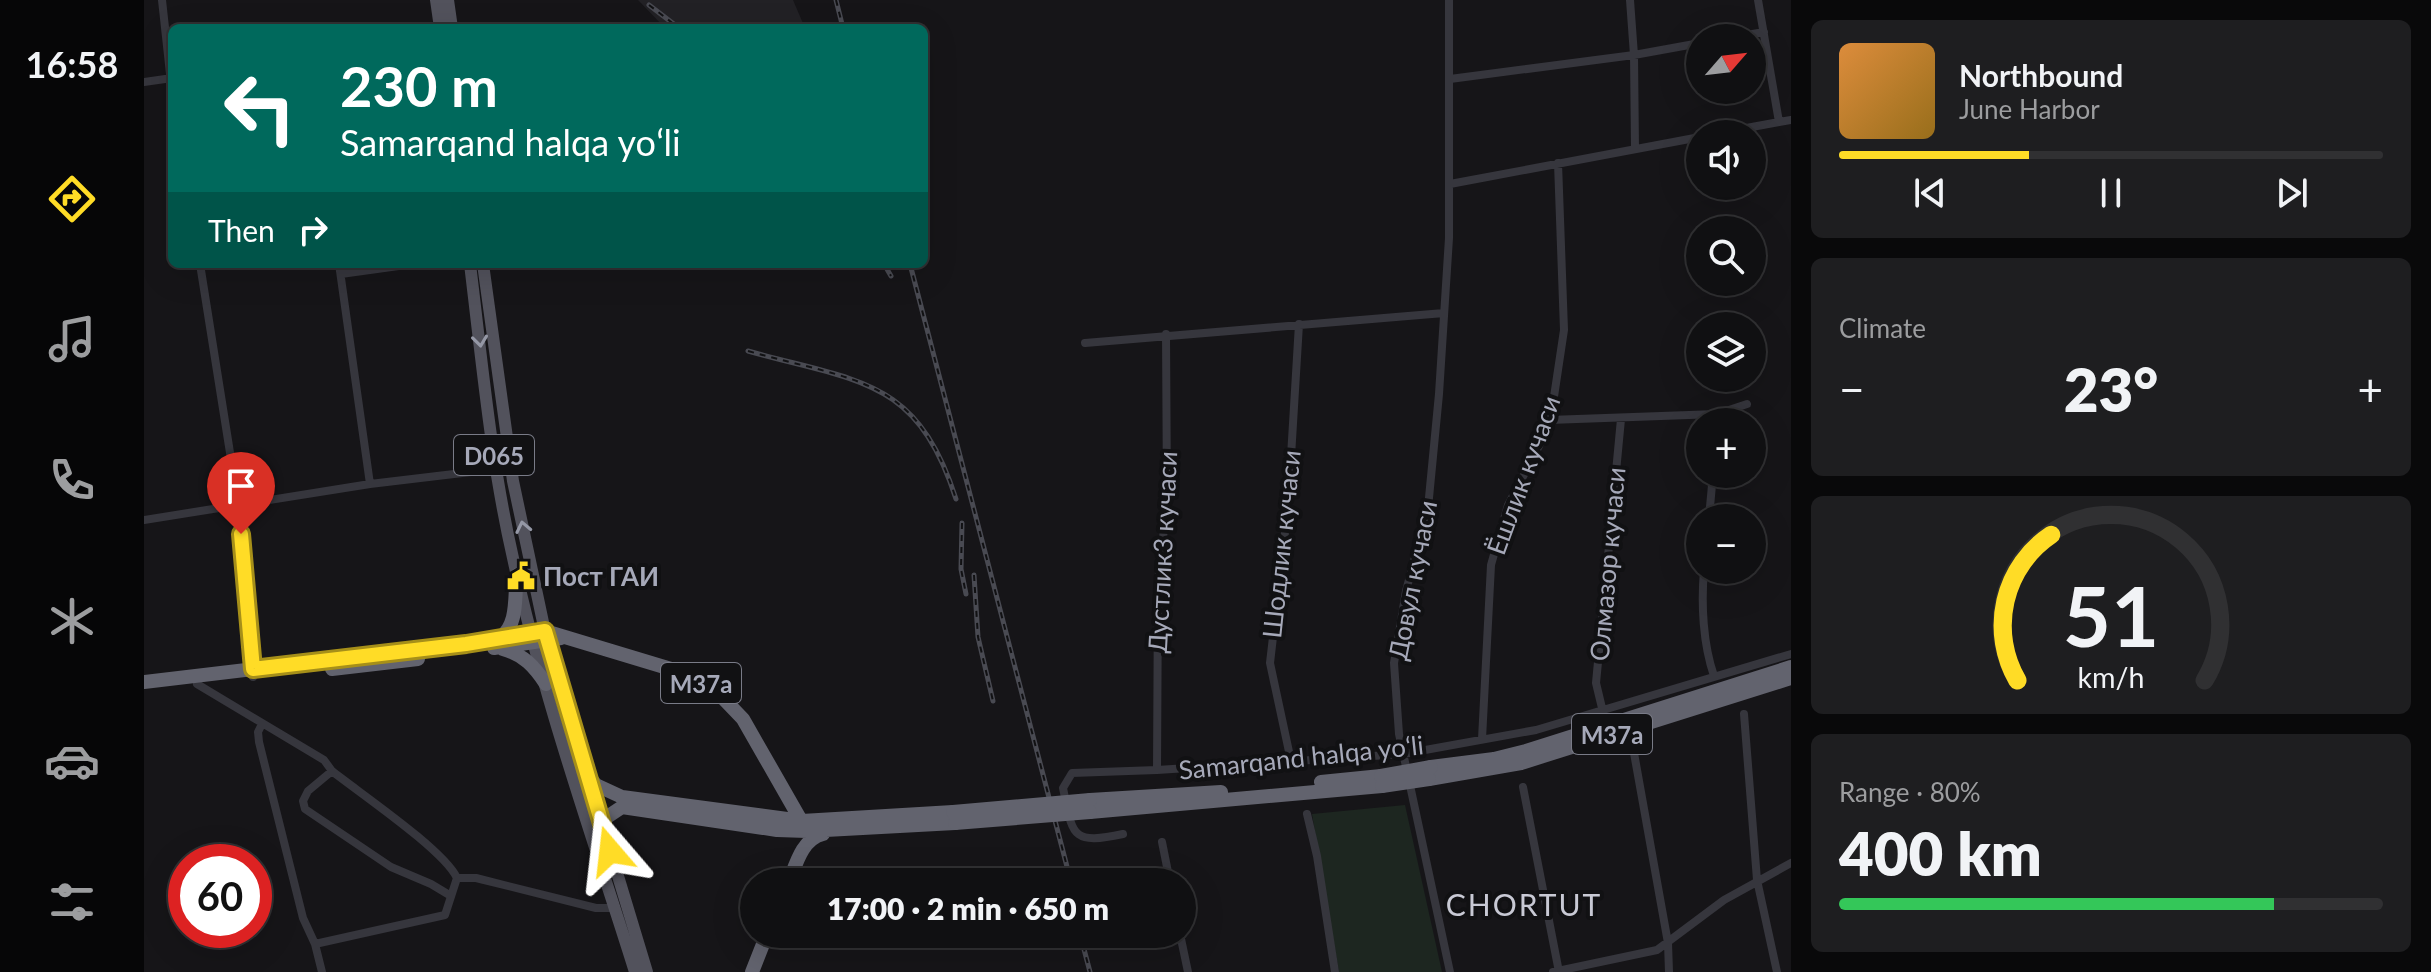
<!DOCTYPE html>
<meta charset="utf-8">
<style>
:root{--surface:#101012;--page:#1e1e20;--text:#f1f3f6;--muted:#9c9d9f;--line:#303032;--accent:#ffdc26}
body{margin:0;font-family:Lato,sans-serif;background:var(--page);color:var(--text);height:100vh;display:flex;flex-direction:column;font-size:30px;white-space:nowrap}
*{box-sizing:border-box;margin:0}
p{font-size:26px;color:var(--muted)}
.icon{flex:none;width:44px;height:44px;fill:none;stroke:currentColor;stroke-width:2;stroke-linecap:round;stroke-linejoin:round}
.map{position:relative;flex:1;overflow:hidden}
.sheet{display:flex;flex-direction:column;gap:20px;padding:20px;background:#09090a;width:640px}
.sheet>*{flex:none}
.guide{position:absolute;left:24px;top:24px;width:760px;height:244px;border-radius:12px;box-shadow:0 8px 32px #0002,0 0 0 2px var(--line);background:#00695c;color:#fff;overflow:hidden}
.needle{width:52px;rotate:62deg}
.controls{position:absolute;left:1542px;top:24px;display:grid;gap:16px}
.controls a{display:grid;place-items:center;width:80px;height:80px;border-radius:50%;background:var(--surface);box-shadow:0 8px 32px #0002,0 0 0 2px var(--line);font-size:40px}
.speed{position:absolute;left:24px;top:844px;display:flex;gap:16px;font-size:40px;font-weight:700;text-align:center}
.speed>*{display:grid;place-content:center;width:104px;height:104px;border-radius:50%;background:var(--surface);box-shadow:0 8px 32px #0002,0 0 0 2px var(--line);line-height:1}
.speed .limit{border:12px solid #d22;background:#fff;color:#111}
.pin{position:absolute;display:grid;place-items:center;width:68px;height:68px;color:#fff;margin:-82px -34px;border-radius:50% 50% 50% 0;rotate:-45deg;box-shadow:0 0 8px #0007}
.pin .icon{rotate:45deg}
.me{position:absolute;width:88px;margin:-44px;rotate:343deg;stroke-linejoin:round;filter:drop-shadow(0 0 6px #0008)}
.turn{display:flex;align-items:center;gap:28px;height:168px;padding:0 40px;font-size:36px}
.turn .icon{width:104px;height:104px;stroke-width:2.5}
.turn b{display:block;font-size:56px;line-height:68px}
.then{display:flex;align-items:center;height:76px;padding:0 40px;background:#0003;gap:16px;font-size:30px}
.big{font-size:60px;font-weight:800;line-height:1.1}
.sheet .card{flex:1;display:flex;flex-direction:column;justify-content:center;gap:12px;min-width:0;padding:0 28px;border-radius:12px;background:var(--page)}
.sheet .dial{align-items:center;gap:0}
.dial svg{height:208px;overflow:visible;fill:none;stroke:var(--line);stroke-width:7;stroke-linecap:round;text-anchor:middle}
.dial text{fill:var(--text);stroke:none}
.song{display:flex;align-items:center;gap:24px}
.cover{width:96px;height:96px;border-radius:12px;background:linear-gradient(135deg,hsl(30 70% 55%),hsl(40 70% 35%))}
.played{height:8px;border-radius:4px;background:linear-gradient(90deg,var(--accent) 35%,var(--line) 35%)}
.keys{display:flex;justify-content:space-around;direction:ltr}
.heat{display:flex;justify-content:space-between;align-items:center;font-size:44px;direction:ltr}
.charge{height:12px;border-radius:6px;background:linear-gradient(90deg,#34c759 80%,var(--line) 0)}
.trip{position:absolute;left:596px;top:868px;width:456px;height:80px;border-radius:40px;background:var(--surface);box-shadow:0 8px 32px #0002,0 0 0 2px var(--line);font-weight:800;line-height:80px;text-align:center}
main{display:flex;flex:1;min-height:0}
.tabs{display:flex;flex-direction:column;width:144px;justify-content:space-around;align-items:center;background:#060607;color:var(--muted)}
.tabs .icon{width:56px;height:56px}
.tabs .selected{color:var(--accent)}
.tabs b{font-size:36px;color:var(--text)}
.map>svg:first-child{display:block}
</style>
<main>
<nav class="tabs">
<b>16:58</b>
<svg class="icon selected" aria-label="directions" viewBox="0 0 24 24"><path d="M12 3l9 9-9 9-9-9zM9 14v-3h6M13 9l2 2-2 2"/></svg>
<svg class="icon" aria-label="music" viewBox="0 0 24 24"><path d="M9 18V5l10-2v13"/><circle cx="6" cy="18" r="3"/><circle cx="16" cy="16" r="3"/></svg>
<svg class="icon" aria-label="phone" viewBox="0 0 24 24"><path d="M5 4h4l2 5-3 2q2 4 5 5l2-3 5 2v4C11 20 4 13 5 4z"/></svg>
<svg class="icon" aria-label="climate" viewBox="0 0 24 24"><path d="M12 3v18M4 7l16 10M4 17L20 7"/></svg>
<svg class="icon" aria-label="car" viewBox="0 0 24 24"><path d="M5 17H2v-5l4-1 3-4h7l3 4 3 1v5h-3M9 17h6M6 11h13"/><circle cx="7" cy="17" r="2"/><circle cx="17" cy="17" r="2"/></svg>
<svg class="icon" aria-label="filters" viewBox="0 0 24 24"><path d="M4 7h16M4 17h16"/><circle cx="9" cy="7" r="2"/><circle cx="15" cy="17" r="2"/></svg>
</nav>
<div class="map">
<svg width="1647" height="972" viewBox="0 0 1647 972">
<rect width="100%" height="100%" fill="#161518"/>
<path fill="#222125" d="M494 0H649L661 28H521Z"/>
<path fill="#1d2620" d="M1261 805 1298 972H1195L1168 814Z"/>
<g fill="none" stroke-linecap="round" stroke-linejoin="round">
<path stroke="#36363d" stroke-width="8" d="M18 0 28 92
M1305 0V238L1295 394 1284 508 1262 591 1250 663 1255 734 1306 972
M1486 0 1490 55 1491 149
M1586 38 1620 32
M1306 79 1490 55 1556 43
M0 82 28 78
M1635 122 1647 120
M1570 134 1635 122 1614 0
M1306 184 1556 137
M56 264 94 503 109 677
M195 264 226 484
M197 274 269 264
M941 343 1300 313
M1405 420 1573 414 1603 404
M1565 518 1569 474
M0 520 226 484 352 469
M1560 570C1557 604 1559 644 1570 676
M53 684 180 760 188 771C217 794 300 850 313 878
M1458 708 1452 683 1477 419
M1600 714 1613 880 1633 972
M118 724 114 732 115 742 159 918 171 944 178 972
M1338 739 1347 565 1364 505 1395 446 1408 410 1420 330 1414 163
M1490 753 1524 943 1525 972
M1147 761 1126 663 1144 506 1155 324
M1013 770 1014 587 1023 499 1022 334
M188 771 164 791 159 801 161 809 247 867 287 884 307 896
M1379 787 1415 972
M1163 814 1173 856 1191 972
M979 834C927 845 929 836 919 788L928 773 1013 770 1259 754 1392 730 1647 654
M1018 842 1026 882
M1036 934 1044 972
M171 944 301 915 313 878H332L452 908H471
M1409 972 1513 950 1580 900 1647 863"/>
<path stroke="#52525c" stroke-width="12" d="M292 0 296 28
M304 0 308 28
M326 264C338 362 347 462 369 558 399 698 448 835 491 972
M339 264 369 481 403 641 503 972"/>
<path stroke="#62636e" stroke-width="14" d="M356 638C375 624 370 596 373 575
M350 648 417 638
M359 649C380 655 390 666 402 684
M188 669 274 659
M0 682 322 644 401 631 527 669 557 683 576 695 599 719 663 831
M1287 767 1350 759 1382 751 1647 667
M443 775 452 785 478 797 658 821 809 812
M1285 779 1377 763 1647 678
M1177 782 1237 776
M946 800 1077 792
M946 812 1238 786
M457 821 478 807 633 830 663 831 811 823
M645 882C652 864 658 839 679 834
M608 972 623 934"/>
<defs>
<path id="rail" d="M692 0 699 28
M505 5 535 28
M740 264 747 276
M766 264 927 882
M604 351C714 382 773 377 812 499
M818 523 817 569 822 594
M830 575 834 637 849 701
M936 934 946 972"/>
</defs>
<use href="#rail" stroke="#494a52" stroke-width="5"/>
<use href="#rail" stroke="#111113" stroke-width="2" stroke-dasharray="6" stroke-linecap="butt"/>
<path stroke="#62636e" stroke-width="14" d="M1237 776 1287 767
M1238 786 1285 779
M809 812 946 800
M811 823 946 812"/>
</g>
<defs><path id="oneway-chevron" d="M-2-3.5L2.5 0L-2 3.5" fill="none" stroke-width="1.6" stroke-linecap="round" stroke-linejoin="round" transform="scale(2)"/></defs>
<g stroke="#9598a6">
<use href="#oneway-chevron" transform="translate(336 341) rotate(83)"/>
<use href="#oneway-chevron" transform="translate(379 527) rotate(-102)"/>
</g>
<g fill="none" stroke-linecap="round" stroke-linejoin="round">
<defs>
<path id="route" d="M97 534 109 669 322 644 401 631 466 851"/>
</defs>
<use href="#route" stroke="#a68f19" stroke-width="20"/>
<use href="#route" stroke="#ffdc26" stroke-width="14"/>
</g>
<defs>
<symbol id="civic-bare" viewBox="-9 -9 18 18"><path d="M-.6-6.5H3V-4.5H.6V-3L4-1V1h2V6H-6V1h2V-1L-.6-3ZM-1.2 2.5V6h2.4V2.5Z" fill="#ffdc26" stroke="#111113" stroke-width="2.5" paint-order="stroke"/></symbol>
</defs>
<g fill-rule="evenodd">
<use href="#civic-bare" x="357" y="556" width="40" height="40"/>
</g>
<g text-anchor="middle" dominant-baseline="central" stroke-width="8" stroke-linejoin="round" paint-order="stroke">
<g fill="#111113" stroke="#797b87" stroke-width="2">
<rect x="310" y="435" width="80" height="40" rx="6"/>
<rect x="517" y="663" width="80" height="40" rx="6"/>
<rect x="1428" y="714" width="80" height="40" rx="6"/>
</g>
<g font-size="24" font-weight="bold" fill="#a6a9b9">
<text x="350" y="455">D065</text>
<text x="557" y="683">M37a</text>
<text x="1468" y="734">M37a</text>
</g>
<g font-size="26" fill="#a6a9b9" stroke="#111113">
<text transform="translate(1379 475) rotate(-70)">Ёшлик кучаси</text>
<text transform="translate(1137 544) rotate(-84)">Шодлик кучаси</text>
<text transform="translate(1018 552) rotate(-87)">Дустлик3 кучаси</text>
<text transform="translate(1463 564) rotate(-85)">Олмазор кучаси</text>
<text transform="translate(1268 580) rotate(-79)">Довул кучаси</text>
<text transform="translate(1157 757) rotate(-6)">Samarqand halqa yoʻli</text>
</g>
<g font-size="26" font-weight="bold" fill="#a6a9b9" stroke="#111113" text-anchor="start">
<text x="399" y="576">Пост ГАИ</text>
</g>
<g font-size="30" letter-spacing="2" fill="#c8c9d4" stroke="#111113">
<text x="1380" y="904">CHORTUT</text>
</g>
</g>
</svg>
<div class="controls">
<a><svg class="needle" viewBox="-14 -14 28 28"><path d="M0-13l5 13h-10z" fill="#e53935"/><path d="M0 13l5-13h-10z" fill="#9c9d9f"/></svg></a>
<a><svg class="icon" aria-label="sound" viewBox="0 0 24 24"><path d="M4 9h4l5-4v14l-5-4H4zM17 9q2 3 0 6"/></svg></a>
<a><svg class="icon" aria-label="search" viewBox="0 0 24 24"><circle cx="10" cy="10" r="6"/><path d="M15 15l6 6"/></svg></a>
<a><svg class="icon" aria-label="layers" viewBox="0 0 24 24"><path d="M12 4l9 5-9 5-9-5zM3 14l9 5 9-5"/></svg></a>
<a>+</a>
<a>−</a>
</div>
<div class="speed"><div class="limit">60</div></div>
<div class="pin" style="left:97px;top:534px;background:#d93025"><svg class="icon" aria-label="arrive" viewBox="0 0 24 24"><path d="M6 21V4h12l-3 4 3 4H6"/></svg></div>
<svg class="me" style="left:466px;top:851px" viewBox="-20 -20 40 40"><path d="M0-17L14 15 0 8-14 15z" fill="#ffdc26" stroke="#fff" stroke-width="4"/></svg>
<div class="trip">17:00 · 2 min · 650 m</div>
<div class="guide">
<div class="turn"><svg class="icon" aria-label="left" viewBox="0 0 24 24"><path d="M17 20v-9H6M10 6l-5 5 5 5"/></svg><div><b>230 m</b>Samarqand halqa yoʻli</div></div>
<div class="then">Then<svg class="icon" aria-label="right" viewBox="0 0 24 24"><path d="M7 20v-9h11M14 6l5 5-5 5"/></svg></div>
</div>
</div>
<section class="sheet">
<div class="card">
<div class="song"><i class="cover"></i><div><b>Northbound</b><p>June Harbor</p></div></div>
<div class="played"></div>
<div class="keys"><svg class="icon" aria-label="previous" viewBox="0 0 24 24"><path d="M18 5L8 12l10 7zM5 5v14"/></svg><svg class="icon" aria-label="pause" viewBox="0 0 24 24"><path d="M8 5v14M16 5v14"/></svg><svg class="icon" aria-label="next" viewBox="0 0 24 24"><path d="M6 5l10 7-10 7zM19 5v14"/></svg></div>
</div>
<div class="card"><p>Climate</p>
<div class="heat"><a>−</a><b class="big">23°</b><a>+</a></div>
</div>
<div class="card dial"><svg viewBox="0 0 100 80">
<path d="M14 69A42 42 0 1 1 86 69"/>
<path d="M14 69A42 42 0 0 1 27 13" stroke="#ffdc26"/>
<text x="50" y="56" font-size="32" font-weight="700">51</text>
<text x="50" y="72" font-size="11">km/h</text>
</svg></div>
<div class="card"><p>Range · 80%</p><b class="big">400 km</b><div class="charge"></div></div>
</section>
</main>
